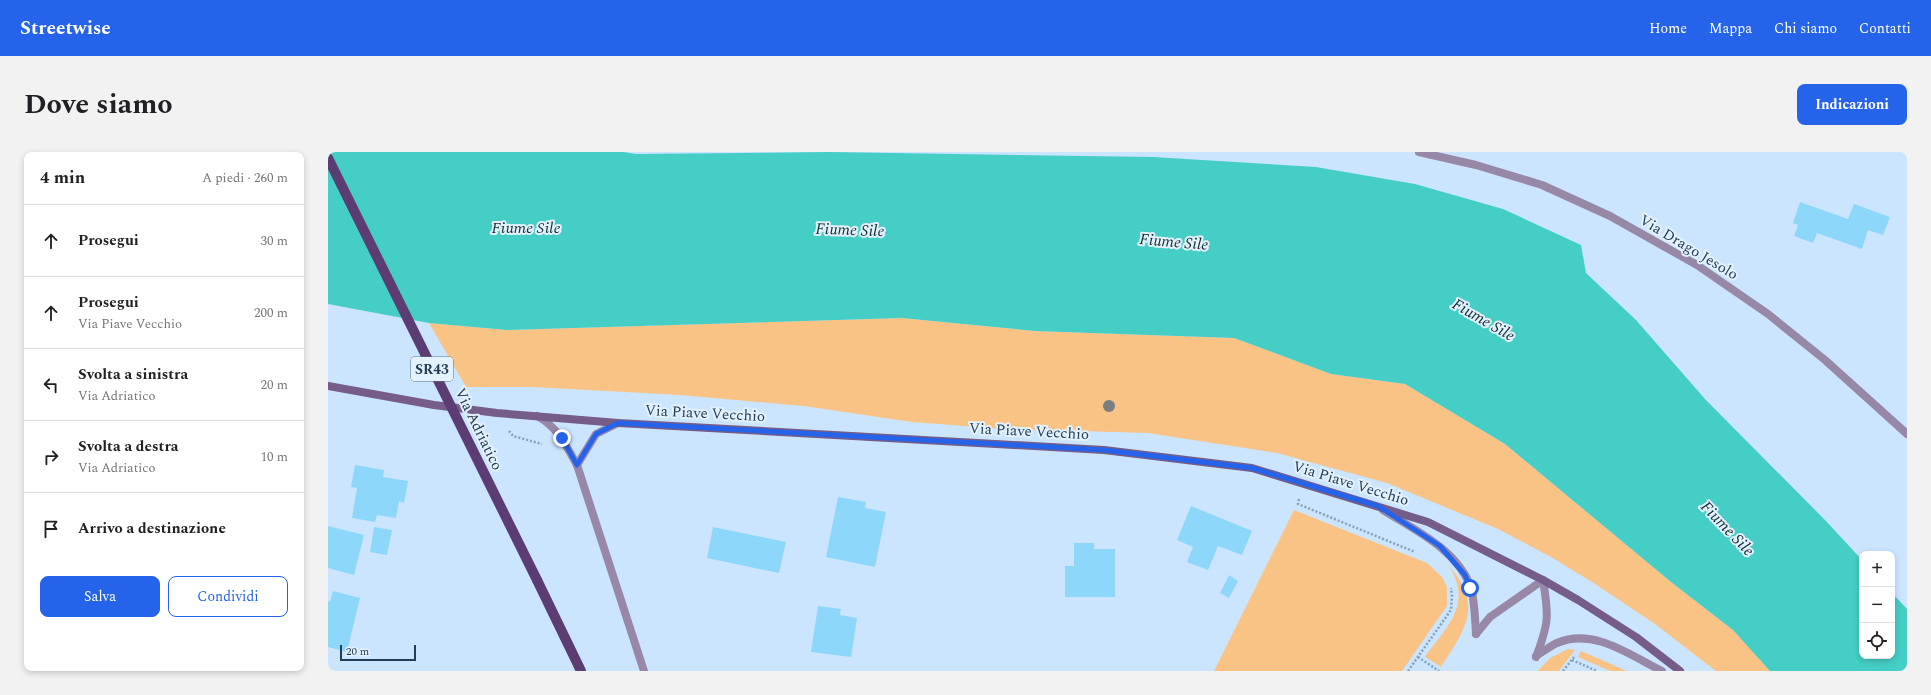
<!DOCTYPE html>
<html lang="it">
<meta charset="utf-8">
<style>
body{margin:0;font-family:Spectral,serif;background:#f2f2f2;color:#202124}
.controls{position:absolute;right:12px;bottom:12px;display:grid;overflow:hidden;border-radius:8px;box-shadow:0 2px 6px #0003}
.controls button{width:36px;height:36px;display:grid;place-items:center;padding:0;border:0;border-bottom:1px solid #e0e0e0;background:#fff;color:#202124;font:20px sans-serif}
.scale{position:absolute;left:12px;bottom:10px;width:76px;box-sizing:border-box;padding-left:4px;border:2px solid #233d56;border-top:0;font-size:11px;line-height:14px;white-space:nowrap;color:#233d56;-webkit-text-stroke:3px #e4f1fe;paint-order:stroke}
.stop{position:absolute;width:12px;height:12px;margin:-9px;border:3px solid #2563eb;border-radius:50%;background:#fff}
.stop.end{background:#2563eb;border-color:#fff;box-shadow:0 1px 4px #0008}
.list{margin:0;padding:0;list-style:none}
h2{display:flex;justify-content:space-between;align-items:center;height:52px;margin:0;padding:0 16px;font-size:17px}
h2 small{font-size:13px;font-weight:400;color:#757577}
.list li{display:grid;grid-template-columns:26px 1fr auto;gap:12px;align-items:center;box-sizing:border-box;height:72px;padding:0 16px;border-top:1px solid #e0e0e0}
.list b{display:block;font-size:15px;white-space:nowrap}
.list p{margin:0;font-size:13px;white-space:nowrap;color:#757577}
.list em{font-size:13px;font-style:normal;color:#757577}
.actions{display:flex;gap:8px;padding:12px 16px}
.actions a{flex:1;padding:9px 0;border:1px solid #2563eb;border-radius:8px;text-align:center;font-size:14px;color:#2563eb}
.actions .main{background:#2563eb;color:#fff}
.icon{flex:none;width:22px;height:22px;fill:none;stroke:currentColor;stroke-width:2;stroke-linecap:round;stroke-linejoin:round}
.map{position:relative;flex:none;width:1579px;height:519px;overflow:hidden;border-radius:8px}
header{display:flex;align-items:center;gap:24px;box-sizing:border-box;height:56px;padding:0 20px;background:#2563eb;color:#fff}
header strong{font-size:19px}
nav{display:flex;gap:22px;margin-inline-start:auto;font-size:14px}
.intro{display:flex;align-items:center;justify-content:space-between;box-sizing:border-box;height:96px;padding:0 24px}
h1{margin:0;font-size:28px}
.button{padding:10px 18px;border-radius:8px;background:#2563eb;color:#fff;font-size:14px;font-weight:700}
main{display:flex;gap:24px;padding:0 24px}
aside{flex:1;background:#fff;border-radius:8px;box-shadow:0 2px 6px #0003}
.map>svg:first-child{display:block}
.green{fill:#f9c386}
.water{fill:#44cec5}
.building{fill:#8dd7fa}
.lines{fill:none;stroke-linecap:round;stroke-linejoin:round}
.path{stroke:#87a0b9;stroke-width:2.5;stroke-dasharray:2 2;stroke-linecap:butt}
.lane{stroke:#9888a7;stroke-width:8}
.street{stroke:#9888a7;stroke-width:8}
.secondary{stroke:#755c89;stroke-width:8}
.primary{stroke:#5c3d73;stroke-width:10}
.primary-bridge{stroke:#5c3d73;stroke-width:10}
.tree{fill:#7c7f81}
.route{stroke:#2563eb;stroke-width:5}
.labels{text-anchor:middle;stroke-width:4;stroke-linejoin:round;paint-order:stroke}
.shield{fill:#e4f1fe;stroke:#5d7388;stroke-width:1}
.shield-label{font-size:14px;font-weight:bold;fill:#233d56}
.street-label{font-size:15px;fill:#233d56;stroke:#e4f1fe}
.water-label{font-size:16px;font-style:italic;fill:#122f2d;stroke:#e4f1fe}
</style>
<header>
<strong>Streetwise</strong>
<nav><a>Home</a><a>Mappa</a><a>Chi siamo</a><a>Contatti</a></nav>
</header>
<div class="intro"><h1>Dove siamo</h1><a class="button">Indicazioni</a></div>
<main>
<aside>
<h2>4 min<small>A piedi · 260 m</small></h2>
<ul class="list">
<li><svg class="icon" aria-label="ahead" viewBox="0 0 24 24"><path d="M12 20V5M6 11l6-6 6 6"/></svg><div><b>Prosegui</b></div><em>30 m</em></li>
<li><svg class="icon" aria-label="ahead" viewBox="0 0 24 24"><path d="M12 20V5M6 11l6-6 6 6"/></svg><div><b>Prosegui</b><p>Via Piave Vecchio</p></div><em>200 m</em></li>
<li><svg class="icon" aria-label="left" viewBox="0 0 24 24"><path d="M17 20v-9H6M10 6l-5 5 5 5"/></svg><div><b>Svolta a sinistra</b><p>Via Adriatico</p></div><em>20 m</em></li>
<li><svg class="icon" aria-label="right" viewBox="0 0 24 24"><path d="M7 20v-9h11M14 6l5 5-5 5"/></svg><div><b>Svolta a destra</b><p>Via Adriatico</p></div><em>10 m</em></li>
<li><svg class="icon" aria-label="arrive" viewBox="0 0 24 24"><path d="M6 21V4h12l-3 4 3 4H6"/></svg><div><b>Arrivo a destinazione</b></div></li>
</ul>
<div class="actions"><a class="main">Salva</a><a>Condividi</a></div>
</aside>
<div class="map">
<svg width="1579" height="519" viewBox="0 0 1579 519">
<rect width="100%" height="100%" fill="#cce5fe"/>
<g class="green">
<polygon points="574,166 707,179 906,186 1003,222 1077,232 1177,292 1343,430 1405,478 1442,519 1388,519 1327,472 1264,430 1223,405 1170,377 1059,331 949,301 820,281 677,277 584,270 476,254 352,243 205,235 138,235 101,171 179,178"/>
<polygon points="966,358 1099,411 1114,425 1119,435 1119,454 1074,519 886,519"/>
<path d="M 1121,414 C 1156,454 1137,478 1113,515 L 1097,505 C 1119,474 1145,453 1121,414 Z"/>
<polygon points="1240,497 1247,498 1231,519 1210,519 1222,506"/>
<polygon points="1253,499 1299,519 1282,519 1250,505"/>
</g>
<polygon class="water" points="0,0 295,0 308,2 501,0 825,5 988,15 1087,32 1175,57 1253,93 1258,121 1308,168 1377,247 1497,368 1534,408 1534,504 1564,504 1564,441 1579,457 1579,519 1442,519 1405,478 1343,430 1177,292 1077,232 1003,222 906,186 707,179 574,166 179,178 101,171 0,152"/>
<g class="building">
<polygon points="1472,50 1520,67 1526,52 1562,65 1555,83 1540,78 1534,97 1489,81 1485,91 1466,84 1470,73 1465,71"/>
<polygon points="27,313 56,318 55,325 80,329 76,351 71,349 68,366 49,363 47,370 24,366 29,336 23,335"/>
<polygon points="510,345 538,350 537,356 558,360 547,415 498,405"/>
<polygon points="863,354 924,379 914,403 890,394 880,418 859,410 865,395 849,388"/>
<polygon points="0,374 36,383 26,423 0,416"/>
<polygon points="46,375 64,378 59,403 42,400"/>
<polygon points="385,375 458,390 451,421 379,406"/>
<polygon points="746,391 766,391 766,397 787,397 787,445 737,445 737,414 746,414"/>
<polygon points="901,423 910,429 901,446 892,441"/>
<polygon points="5,439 32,446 19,500 0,495 0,449 2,450"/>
<polygon points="490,454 513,457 512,463 529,466 523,505 483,500"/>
</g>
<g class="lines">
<g class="path">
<polyline points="181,279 185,284 214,292"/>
<polyline points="971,347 970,352 1087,400"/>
<polyline points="1090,505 1111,519"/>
<polyline points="1244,508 1269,519"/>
<polyline points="1080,519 1123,458 1124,444 1123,436"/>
<polyline points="1235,519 1246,505"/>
</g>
<g class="lane">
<path d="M 1055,358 C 1087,378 1130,398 1143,436 C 1147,451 1147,467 1148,482"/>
<path d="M 1148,482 L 1162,465 L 1215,428 C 1221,464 1221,471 1208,505"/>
<path d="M 1208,504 C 1215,500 1222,494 1229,491 C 1266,475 1303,504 1334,519"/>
</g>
<g class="street">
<polyline points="1091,0 1148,13 1214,33 1282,64 1369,113 1440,162 1497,208 1579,282"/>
<path d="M 209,264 C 230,275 238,294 249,313 L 316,519"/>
<polyline points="249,313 268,282 290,271"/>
</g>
<polyline class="secondary" points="0,234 106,253 169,261 290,271 776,298 924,316 1100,370 1215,428 1250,448 1308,485 1352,519"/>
<polyline class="primary" points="209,428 253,519"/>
<polyline class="primary-bridge" points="0,6 209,428"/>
</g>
<circle class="tree" cx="781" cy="254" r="6"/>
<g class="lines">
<polyline class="route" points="234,286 249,313 268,282 290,271 776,298 924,316 1050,354 1112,394 1137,423 1142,436"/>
</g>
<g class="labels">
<rect class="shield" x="83" y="205" width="42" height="24" rx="3"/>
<g class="shield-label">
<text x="104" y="222">SR43</text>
</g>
<g class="street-label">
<text transform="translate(1361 95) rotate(31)" y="5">Via Drago Jesolo</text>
<text transform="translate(377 261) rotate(3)" y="5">Via Piave Vecchio</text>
<text transform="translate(151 277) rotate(64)" y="5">Via Adriatico</text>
<text transform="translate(701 279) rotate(3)" y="5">Via Piave Vecchio</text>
<text transform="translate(1023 331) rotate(17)" y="5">Via Piave Vecchio</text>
</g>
<g class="water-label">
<text x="198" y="81">Fiume Sile</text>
<text transform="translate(522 77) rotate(2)" y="6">Fiume Sile</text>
<text transform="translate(846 89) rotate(5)" y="6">Fiume Sile</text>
<text transform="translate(1156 167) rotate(30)" y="6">Fiume Sile</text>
<text transform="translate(1400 376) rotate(46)" y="6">Fiume Sile</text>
</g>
</g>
</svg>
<div class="controls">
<button>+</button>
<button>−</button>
<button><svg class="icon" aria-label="locate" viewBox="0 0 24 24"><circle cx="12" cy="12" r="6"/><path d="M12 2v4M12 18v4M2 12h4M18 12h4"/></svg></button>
</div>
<div class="scale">20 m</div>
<div class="stop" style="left:1142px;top:436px"></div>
<div class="stop end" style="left:234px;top:286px"></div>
</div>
</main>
